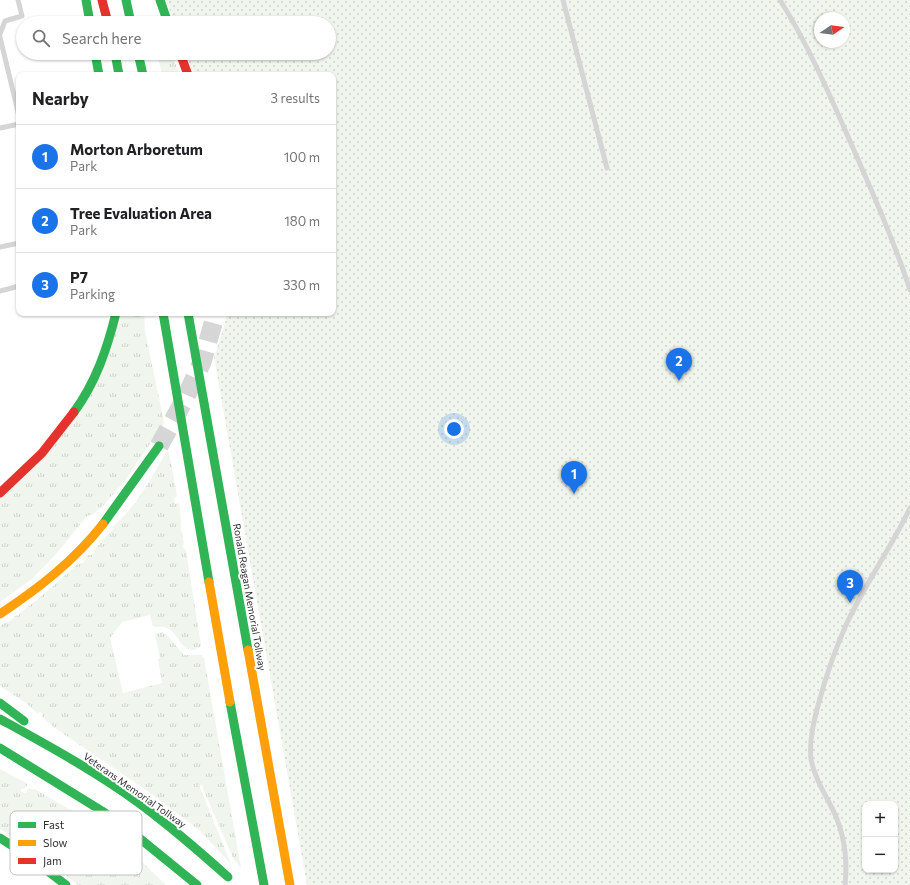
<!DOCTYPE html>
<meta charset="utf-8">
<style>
body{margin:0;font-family:Commissioner,sans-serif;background:#f2f2f2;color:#202124}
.controls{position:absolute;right:12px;bottom:12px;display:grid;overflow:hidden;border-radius:8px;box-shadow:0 1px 3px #0004}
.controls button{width:36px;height:36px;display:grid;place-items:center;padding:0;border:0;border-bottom:1px solid #e0e0e0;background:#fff;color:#202124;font:20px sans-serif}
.compass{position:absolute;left:814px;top:12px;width:36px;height:36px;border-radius:50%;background:#fff;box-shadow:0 1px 3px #0004;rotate:77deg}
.you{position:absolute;left:454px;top:429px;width:14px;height:14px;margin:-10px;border:3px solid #fff;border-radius:50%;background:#1a73e8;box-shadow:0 0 0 6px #1a73e833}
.badge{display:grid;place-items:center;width:26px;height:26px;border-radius:50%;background:#1a73e8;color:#fff;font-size:13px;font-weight:700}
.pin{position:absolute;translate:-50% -33px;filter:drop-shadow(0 1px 2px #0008)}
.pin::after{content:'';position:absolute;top:21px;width:14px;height:12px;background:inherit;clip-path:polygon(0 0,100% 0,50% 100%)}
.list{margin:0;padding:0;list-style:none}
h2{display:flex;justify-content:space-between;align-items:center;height:52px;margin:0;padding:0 16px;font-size:17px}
h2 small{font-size:13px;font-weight:400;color:#757577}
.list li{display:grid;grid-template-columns:26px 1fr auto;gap:12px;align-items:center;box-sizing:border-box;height:64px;padding:0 16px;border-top:1px solid #e0e0e0}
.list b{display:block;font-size:15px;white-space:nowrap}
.list p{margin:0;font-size:13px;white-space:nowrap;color:#757577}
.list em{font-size:13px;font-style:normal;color:#757577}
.icon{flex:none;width:22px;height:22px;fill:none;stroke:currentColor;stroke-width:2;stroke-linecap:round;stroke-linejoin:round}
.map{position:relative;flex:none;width:910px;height:885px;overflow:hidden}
.search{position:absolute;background:#fff;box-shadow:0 1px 3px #0004;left:16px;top:16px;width:320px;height:44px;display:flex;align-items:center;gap:10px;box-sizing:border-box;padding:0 14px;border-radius:22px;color:#757577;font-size:15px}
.panel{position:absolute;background:#fff;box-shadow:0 1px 3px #0004;left:16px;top:72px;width:320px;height:244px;border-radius:8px}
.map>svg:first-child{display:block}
.grass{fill:url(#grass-tufts)}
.park{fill:url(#park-dots);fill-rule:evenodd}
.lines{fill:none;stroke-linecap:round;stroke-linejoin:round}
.highway-tunnel{stroke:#d6d6d6;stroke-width:19;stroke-dasharray:19 10;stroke-linecap:butt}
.lane{stroke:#d5d5d5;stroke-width:5}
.fast{stroke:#30b455;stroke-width:9}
.slow{stroke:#ff9f0a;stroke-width:9}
.jam{stroke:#e5322d;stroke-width:9}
.labels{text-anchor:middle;stroke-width:4;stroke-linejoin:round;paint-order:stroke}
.street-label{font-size:10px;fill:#313131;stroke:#fff}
.key{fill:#fff;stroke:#c1c1c1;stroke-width:1}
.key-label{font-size:11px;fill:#313131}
</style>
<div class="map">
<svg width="910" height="885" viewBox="0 0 910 885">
<defs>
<pattern id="grass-tufts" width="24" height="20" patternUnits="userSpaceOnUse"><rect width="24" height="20" fill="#f0f5ed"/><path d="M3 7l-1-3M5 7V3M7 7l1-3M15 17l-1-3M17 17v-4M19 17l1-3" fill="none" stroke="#ced2cc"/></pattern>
<pattern id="park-dots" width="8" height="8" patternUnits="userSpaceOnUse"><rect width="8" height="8" fill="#f0f5ed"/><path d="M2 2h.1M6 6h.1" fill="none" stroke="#ced2cc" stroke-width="1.8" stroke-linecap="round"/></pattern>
</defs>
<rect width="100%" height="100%" fill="#fff"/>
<g class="grass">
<polygon points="157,53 171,53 180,75 162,75"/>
<polygon points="122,313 144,313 145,331 164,422 160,430 158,429 157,431 158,432 124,482 101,508 93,514 87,516 57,553 32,579 0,602 0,497 54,446"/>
<path d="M 168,450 L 171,462 L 177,496 L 174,498 L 175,504 L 179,503 C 180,512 181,519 181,527 C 181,534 185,541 183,547 L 186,550 L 201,646 C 184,659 180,636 169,629 C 164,626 158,627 153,627 L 150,615 L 122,622 L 110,638 L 123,693 L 162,683 L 158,659 L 160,658 L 155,634 L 162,632 L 167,635 L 184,655 L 201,655 L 204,658 L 241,868 L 233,858 L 201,784 L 199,785 L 231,864 L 200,831 L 186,820 L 153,795 L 55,728 L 42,717 L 43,714 L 40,712 L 37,713 L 26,703 L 0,686 L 0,626 L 7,622 L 9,622 L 15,616 L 19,615 L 20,613 L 38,599 L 78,564 L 83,563 L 88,555 L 92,555 L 95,552 L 94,550 L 113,529 L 112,527 C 137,507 151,477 168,450 Z"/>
<polygon points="0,769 28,784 25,788 21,789 21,792 26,793 29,788 33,790 35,789 91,822 91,825 102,833 105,832 125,845 166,885 78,885 42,856 0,829"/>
</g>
<path class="park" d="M 166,0 L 910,0 L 910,885 L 307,885 L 214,357 L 224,327 L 227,313 L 333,313 L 333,75 L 194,75 L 185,53 L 329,53 L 329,23 L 174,23 ZM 820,18 L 844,18 L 844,42 L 820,42 ZM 865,804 L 895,804 L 895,870 L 865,870 Z"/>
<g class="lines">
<polyline class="highway-tunnel" points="159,446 185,399 202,362 216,313"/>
<g class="lane">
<polyline points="563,0 607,168"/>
<path d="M 780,0 C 809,46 831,98 853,148 C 873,194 894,241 910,290"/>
<polyline points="0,34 5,21 22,16 18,0"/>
<polyline points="0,37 19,116"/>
<polyline points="0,128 19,124"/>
<polyline points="0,247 19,243"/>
<polyline points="0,291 19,286"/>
<path d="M 845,885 C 848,857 844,831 831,806 C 823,791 814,776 811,759 C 809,740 814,720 819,702 C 826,676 835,650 846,625 C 865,584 891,548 910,508"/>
</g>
<g class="fast">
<polyline points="86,0 90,23"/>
<polyline points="126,0 131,23"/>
<polyline points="160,0 168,23"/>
<polyline points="95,53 99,75"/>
<polyline points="115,53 119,75"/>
<polyline points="138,53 143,75"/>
<polyline points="163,313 209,582"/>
<polyline points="188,313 248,650"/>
<path d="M 74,412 C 96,382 107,349 116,313"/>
<polyline points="103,524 159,446"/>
<polyline points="230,702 264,885"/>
<polyline points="0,703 24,721"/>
<path d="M 0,719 C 47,745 95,771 139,803 C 170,826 199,851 228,877"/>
<polyline points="0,748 102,811 138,837 197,885"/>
<polyline points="0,838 28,856 66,885"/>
</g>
<g class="slow">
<polyline points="209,582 230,702"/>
<path d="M 0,614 C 39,588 74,561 103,524"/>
<polyline points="248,650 290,885"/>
</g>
<g class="jam">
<polyline points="102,0 108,23"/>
<polyline points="180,53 188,75"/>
<polyline points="0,493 42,453 74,412"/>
</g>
</g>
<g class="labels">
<g class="street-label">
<text transform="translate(250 597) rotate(80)" y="4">Ronald Reagan Memorial Tollway</text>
<text transform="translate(135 790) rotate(35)" y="4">Veterans Memorial Tollway</text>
</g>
</g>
<rect x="10" y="811" width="132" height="64" rx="6" class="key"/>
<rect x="18" y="822" width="18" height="6" fill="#30b455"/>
<rect x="18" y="840" width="18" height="6" fill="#ff9f0a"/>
<rect x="18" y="858" width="18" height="6" fill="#e5322d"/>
<g class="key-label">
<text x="43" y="829">Fast</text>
<text x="43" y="847">Slow</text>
<text x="43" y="865">Jam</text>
</g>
</svg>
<div class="controls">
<button>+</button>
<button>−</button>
</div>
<svg class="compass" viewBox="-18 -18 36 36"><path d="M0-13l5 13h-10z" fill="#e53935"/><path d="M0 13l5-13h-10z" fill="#757577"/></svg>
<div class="you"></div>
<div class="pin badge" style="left:574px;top:494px">1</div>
<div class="pin badge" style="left:679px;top:381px">2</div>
<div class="pin badge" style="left:850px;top:603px">3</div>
<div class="search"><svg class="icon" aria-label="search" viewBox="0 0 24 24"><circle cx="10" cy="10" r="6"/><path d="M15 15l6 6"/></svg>Search here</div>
<section class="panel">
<h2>Nearby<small>3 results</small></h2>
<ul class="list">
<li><span class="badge">1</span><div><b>Morton Arboretum</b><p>Park</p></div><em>100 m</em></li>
<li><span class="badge">2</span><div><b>Tree Evaluation Area</b><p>Park</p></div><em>180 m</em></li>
<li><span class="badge">3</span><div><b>P7</b><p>Parking</p></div><em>330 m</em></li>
</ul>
</section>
</div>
